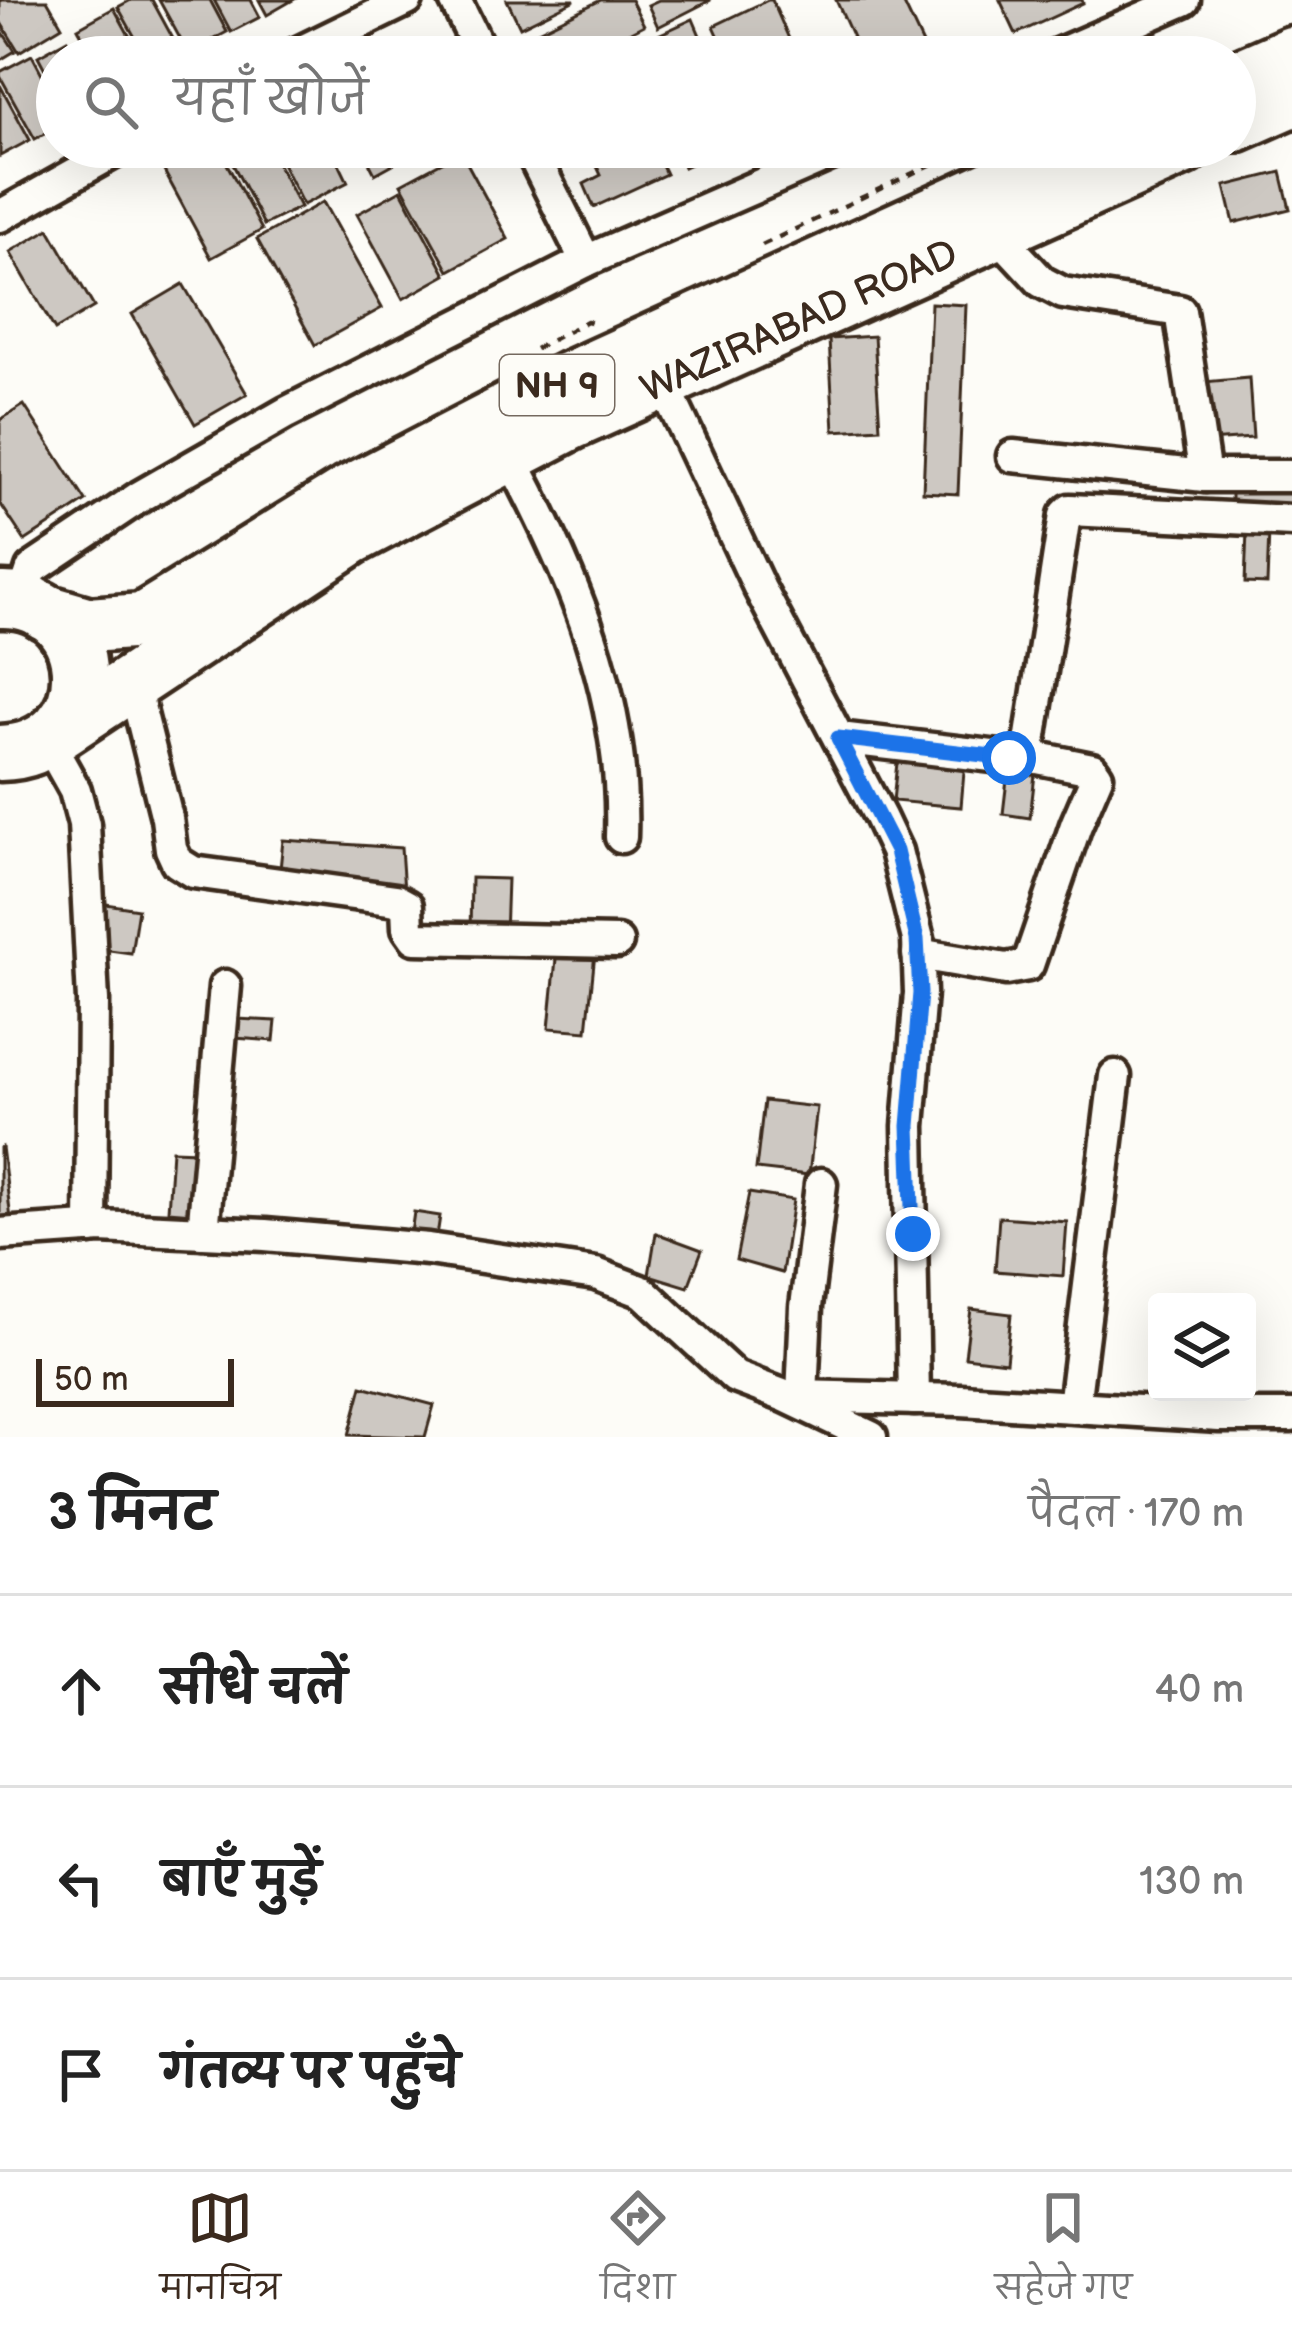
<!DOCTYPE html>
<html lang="hi">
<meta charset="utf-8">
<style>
body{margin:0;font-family:"Balsamiq Sans","Playpen Sans Deva",sans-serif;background:#f6f6f6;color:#222}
.controls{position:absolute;right:36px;bottom:36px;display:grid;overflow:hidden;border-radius:12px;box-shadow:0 12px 48px #0002}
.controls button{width:108px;height:108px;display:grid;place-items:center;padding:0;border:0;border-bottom:3px solid #e0e0e0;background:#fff;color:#222;font:60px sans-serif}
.scale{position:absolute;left:36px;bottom:30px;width:198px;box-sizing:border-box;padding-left:12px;border:6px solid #3b2a1e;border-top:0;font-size:33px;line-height:42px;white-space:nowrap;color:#3b2a1e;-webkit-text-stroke:9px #fdfcf7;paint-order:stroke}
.stop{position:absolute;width:36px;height:36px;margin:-27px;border:9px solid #1a73e8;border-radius:50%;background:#fff}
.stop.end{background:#1a73e8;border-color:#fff;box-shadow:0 3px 12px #0008}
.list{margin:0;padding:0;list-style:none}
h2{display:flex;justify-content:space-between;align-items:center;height:156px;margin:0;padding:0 48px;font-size:51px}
h2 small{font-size:39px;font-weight:400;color:#767676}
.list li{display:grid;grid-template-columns:78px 1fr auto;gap:36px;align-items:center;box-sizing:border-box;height:192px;padding:0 48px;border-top:3px solid #e0e0e0}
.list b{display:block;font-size:45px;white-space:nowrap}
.list em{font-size:39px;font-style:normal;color:#767676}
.icon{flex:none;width:66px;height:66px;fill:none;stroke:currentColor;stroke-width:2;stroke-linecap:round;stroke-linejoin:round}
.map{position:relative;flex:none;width:1292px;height:1437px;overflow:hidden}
.search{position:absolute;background:#fff;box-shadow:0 12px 48px #0002;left:36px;right:36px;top:36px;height:132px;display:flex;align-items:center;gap:30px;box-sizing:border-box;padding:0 42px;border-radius:66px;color:#767676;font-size:45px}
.sheet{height:732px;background:#fff}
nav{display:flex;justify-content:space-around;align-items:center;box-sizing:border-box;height:168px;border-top:3px solid #e0e0e0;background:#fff;font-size:33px;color:#767676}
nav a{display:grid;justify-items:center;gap:6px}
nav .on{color:#3b2a1e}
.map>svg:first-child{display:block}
.building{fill:#cdc8c2;stroke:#3b2a1e;stroke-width:3}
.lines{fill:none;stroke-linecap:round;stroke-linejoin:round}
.street-casing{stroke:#3b2a1e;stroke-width:39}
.highway-casing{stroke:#3b2a1e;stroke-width:63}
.path{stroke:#3b2a1e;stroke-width:4.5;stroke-dasharray:9 9;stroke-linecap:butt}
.street{stroke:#fdfcf7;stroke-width:30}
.highway{stroke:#fdfcf7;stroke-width:54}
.route{stroke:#1a73e8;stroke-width:15}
.labels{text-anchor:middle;stroke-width:9;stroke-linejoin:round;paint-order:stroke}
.shield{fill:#fdfcf7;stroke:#75695f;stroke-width:3}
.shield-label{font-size:36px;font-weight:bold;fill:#3b2a1e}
.street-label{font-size:39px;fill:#3b2a1e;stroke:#fdfcf7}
</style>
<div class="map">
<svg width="1292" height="1437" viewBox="0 0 1292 1437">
<rect width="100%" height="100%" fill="#fdfcf7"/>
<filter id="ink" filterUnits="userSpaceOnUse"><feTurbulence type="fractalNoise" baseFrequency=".00833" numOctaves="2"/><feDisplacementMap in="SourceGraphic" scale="24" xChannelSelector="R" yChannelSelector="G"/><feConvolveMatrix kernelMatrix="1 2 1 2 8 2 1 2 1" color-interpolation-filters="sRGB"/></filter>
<g filter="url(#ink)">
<g class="building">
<polygon points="0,0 47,0 62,26 19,52 0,21"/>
<polygon points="131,0 152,0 183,57 146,57 118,7"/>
<polygon points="159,0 210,0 227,32 188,53"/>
<polygon points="214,0 251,0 260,17 231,32"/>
<polygon points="259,0 293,0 267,15"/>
<polygon points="507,0 575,0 520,27"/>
<polygon points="601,0 631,0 644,25 582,57 542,57 532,34"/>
<polygon points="659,0 711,0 658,27 648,5"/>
<polygon points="768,0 772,0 797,57 728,57 714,26"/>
<polygon points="836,0 902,0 929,57 862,57"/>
<polygon points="1000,0 1082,0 1083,3 1016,34"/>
<polygon points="114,8 141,57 94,57 78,28"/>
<polygon points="693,19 709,57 632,57 628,49"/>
<polygon points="0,28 15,51 0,60"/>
<polygon points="350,30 364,57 314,57"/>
<polygon points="67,40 76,57 57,57 57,92 38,56"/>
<polygon points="32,55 57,102 57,127 35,139 0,76 0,72"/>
<polygon points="0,85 30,140 0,156"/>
<polygon points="203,147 218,147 262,230 211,258 163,169"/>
<polygon points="224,147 269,147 300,207 264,225"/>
<polygon points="274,147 331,147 348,182 303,205"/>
<polygon points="361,147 412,147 415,152 375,174"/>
<polygon points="588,147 653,147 666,174 594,207 584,184 601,175"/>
<polygon points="675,147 728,147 684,167"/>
<polygon points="461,152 508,239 449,271 401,184"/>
<polygon points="1281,172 1290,209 1234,223 1225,186"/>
<polygon points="401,190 446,275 403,299 357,214"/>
<polygon points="323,202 382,308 315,345 257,239"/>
<polygon points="49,229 94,307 55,330 10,252"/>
<polygon points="183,284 247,394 195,424 132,314"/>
<polygon points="931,303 966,305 958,494 923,492"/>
<polygon points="874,336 880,428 834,431 829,339"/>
<polygon points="1249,378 1253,438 1207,441 1203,382"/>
<polygon points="24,405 86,501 25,541 0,503 0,420"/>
<polygon points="1231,481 1292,481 1292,513 1231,514"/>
<polygon points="1247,530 1269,530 1267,584 1245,583"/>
<polygon points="898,753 965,760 961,807 893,801"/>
<polygon points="1008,771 1035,774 1030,818 1003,814"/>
<polygon points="283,840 401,848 404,891 279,879"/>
<polygon points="471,878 507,879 505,936 470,935"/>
<polygon points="100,903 138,909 131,953 95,948"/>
<polygon points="557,949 595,953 587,1031 549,1028"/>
<polygon points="237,1019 276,1021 274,1041 235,1038"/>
<polygon points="764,1101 817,1107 809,1175 756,1169"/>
<polygon points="2,1147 12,1227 0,1229 0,1148"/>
<polygon points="172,1150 197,1151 193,1213 168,1211"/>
<polygon points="749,1193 793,1200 782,1273 736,1260"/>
<polygon points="414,1212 440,1216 436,1243 410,1240"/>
<polygon points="999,1217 1067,1222 1063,1276 995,1271"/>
<polygon points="656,1233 702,1250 688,1287 649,1275"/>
<polygon points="971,1309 1011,1314 1006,1362 965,1357"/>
<polygon points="362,1386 434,1405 425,1437 349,1435"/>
</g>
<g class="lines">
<defs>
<g id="street">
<polyline points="455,0 483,57"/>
<polyline points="290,57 407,0"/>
<polyline points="1053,57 1184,0"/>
<polyline points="529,147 586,261"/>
<polyline points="0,216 123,147"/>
<polyline points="987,223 1042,282 1063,293 1180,311 1205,476 1013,456"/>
<polyline points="662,381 760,589 880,817 896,851 918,939 920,993 909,1126 914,1399"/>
<path d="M 509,455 C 573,574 626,699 621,837"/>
<polyline points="1205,476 1292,476"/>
<polyline points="21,602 32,569 141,496 286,413 586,261 847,147"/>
<polyline points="133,682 167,818 171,849 177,862 193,872 396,900 407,906 408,928 415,938 617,942"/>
<polyline points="839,738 1009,758 1023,755 1029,749 1065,515 1070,510 1292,521"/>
<polyline points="47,740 75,790 84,824 93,1001 91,1228"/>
<polyline points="918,954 1006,969 1028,965 1076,825 1097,776 1092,769 1023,755"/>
<polyline points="203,1232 225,986"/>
<polyline points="0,1234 101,1227 265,1235 428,1249 596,1274 643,1292 735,1377 785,1396 871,1437"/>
<polyline points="795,1396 961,1400 1219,1416 1292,1416"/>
<polyline points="802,1396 806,1307 821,1184"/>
<polyline points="1074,1406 1115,1076"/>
</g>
<g id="highway">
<polyline points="1235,79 1292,54"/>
<polyline points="1235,124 1292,99"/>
<path d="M 0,600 C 104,597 107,751 0,753"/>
<polyline points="45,612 89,625 143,621 348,494 570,379 1081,147"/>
<path id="s1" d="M 56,733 L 351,537 L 571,422 L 1184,147"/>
</g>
</defs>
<use href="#street" class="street-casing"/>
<use href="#highway" class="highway-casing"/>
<g class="path">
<polyline points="1180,57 1215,42"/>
<polyline points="762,245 968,147"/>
<polyline points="535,349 587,321 595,323"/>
</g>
<use href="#street" class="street"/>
<use href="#highway" class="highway"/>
</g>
</g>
<g class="lines" filter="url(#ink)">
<polyline class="route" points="913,1234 909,1126 920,993 917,939 896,851 838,738 1009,758"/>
</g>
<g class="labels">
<rect class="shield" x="500" y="355" width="114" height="60" rx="9"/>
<g class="shield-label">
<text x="557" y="398">NH 9</text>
</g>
<g class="street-label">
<text dy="14" stroke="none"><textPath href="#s1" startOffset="852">WAZIRABAD ROAD</textPath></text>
</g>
</g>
</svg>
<div class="controls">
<button><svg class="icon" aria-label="layers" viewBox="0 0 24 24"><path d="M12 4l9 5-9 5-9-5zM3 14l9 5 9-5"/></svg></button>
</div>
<div class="scale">50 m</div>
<div class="stop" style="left:1009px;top:758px"></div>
<div class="stop end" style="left:913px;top:1234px"></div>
<div class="search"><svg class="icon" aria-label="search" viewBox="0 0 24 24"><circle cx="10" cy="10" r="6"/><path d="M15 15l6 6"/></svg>यहाँ खोजें</div>
</div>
<section class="sheet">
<h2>3 मिनट<small>पैदल · 170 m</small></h2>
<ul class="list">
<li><svg class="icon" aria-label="ahead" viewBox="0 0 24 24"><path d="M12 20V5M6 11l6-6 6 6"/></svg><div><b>सीधे चलें</b></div><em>40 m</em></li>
<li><svg class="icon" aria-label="left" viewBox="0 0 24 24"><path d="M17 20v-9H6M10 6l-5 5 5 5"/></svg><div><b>बाएँ मुड़ें</b></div><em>130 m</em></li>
<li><svg class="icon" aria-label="arrive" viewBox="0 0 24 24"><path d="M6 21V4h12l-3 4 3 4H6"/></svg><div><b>गंतव्य पर पहुँचे</b></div></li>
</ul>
</section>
<nav>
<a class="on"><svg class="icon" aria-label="map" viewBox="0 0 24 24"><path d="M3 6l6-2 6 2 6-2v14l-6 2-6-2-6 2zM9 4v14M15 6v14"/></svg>मानचित्र</a>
<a><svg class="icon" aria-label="directions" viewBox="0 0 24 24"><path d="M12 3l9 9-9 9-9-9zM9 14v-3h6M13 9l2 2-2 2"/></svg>दिशा</a>
<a><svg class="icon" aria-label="saved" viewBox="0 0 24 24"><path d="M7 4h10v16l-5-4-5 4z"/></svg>सहेजे गए</a>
</nav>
